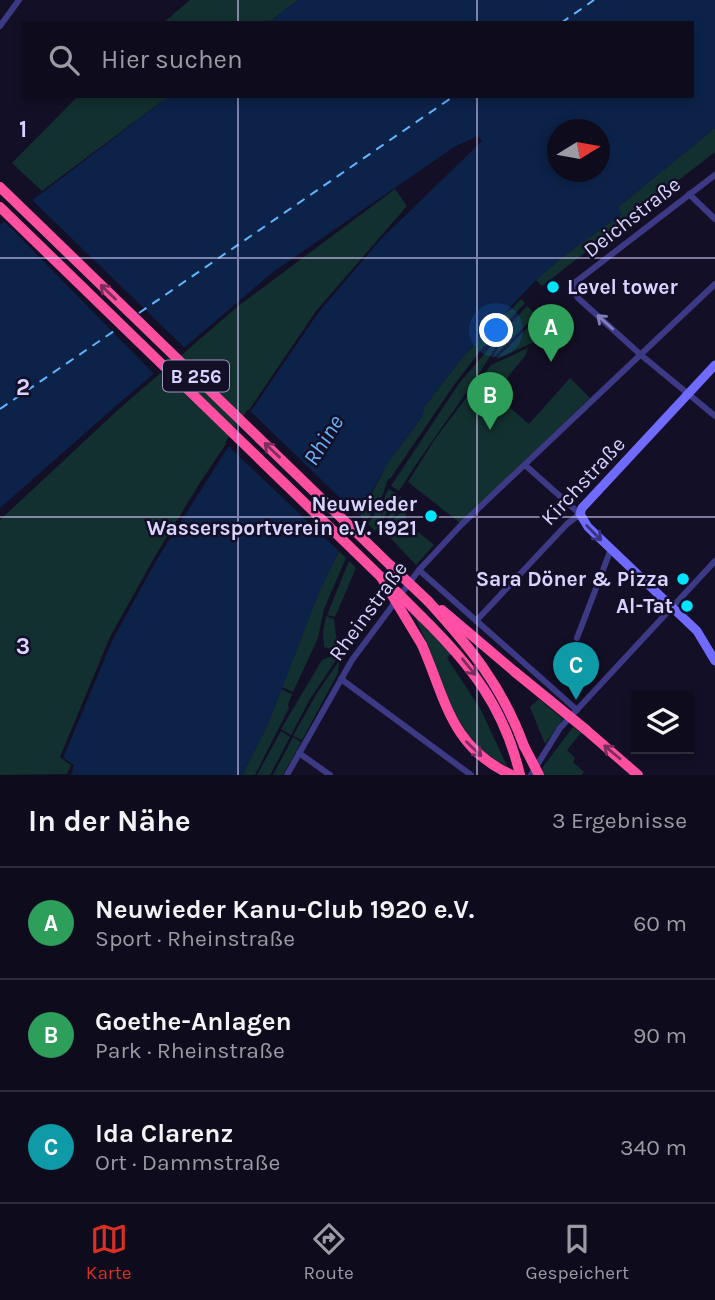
<!DOCTYPE html>
<html lang="de">
<meta charset="utf-8">
<style>
body{margin:0;font-family:Karla,sans-serif;background:#171425;color:#f1f3f6}
.controls{position:absolute;right:21px;bottom:21px;display:grid;overflow:hidden;border-radius:0px;box-shadow:0 4px 10px #0003}
.controls button{width:63px;height:63px;display:grid;place-items:center;padding:0;border:0;border-bottom:2px solid #2e2b3b;background:#0e0b1c;color:#f1f3f6;font:35px sans-serif}
.compass{position:absolute;left:547px;top:119px;width:63px;height:63px;border-radius:50%;background:#0e0b1c;box-shadow:0 4px 10px #0003;rotate:79deg}
.you{position:absolute;left:497px;top:331px;width:24px;height:24px;margin:-18px;border:5px solid #fff;border-radius:50%;background:#1a73e8;box-shadow:0 0 0 10px #1a73e833}
.badge{display:grid;place-items:center;width:46px;height:46px;border-radius:50%;background:#d93025;color:#fff;font-size:23px;font-weight:700}
.pin{position:absolute;translate:-50% -58px;filter:drop-shadow(0 2px 4px #0008)}
.pin::after{content:'';position:absolute;top:37px;width:24px;height:21px;background:inherit;clip-path:polygon(0 0,100% 0,50% 100%)}
.list{margin:0;padding:0;list-style:none}
h2{display:flex;justify-content:space-between;align-items:center;height:91px;margin:0;padding:0 28px;font-size:30px}
h2 small{font-size:23px;font-weight:400;color:#9b9ba3}
.list li{display:grid;grid-template-columns:46px 1fr auto;gap:21px;align-items:center;box-sizing:border-box;height:112px;padding:0 28px;border-top:2px solid #2e2b3b}
.list b{display:block;font-size:26px;white-space:nowrap}
.list p{margin:0;font-size:23px;white-space:nowrap;color:#9b9ba3}
.list em{font-size:23px;font-style:normal;color:#9b9ba3}
.icon{flex:none;width:38px;height:38px;fill:none;stroke:currentColor;stroke-width:2;stroke-linecap:round;stroke-linejoin:round}
.map{position:relative;flex:none;width:715px;height:775px;overflow:hidden}
.search{position:absolute;background:#0e0b1c;box-shadow:0 4px 10px #0003;left:21px;right:21px;top:21px;height:77px;display:flex;align-items:center;gap:18px;box-sizing:border-box;padding:0 24px;border-radius:0px;color:#9b9ba3;font-size:26px}
.sheet{height:427px;background:#0e0b1c}
nav{display:flex;justify-content:space-around;align-items:center;box-sizing:border-box;height:98px;border-top:2px solid #2e2b3b;background:#0e0b1c;font-size:19px;color:#9b9ba3}
nav a{display:grid;justify-items:center;gap:4px}
nav .on{color:#d93025}
.map>svg:first-child{display:block}
.green{fill:#12302f}
.water{fill:#0c2248;fill-rule:evenodd}
.pier{fill:#130f26}
.lines{fill:none;stroke-linecap:round;stroke-linejoin:round}
.ferry{stroke:#62b6ff;stroke-width:2;stroke-dasharray:9 7;stroke-linecap:butt}
.street{stroke:#3d3a85;stroke-width:6}
.secondary{stroke:#6f6bff;stroke-width:9}
.highway{stroke:#ff4fa3;stroke-width:10}
.highway-bridge{stroke:#ff4fa3;stroke-width:10}
.oneway{stroke:#7d2c5e}
.oneway2{stroke:#837fbc}
.oneway3{stroke:#38347d}
.grid{fill:none;stroke:#d9d4ff;stroke-width:2;stroke-opacity:0.55}
.poi-dot{fill:#00e5ff;stroke:#130f26;stroke-width:2.5}
.labels{text-anchor:middle;stroke-width:5;stroke-linejoin:round;paint-order:stroke}
.shield{fill:#130f26;stroke:#9e99be;stroke-width:2}
.shield-label{font-size:19px;font-weight:bold;fill:#d9d4ff}
.street-label{font-size:21px;fill:#d9d4ff;stroke:#130f26}
.poi-label{font-size:21px;font-weight:bold;fill:#d9d4ff;stroke:#130f26;text-anchor:end}
.water-label{font-size:23px;font-style:italic;fill:#62b6ff;stroke:#130f26}
.grid-label{font-size:23px;text-anchor:middle;font-weight:bold;fill:#d9d4ff;stroke:#130f26;stroke-width:5;stroke-linejoin:round;paint-order:stroke}
</style>
<div class="map">
<svg width="715" height="775" viewBox="0 0 715 775">
<rect width="100%" height="100%" fill="#130f26"/>
<g class="green">
<polygon points="190,0 298,0 268,23 163,23"/>
<polygon points="78,96 169,96 42,191 12,163"/>
<polygon points="715,128 715,152 542,286 536,280 561,258 621,214 618,207"/>
<polygon points="395,189 407,206 316,311 201,481 154,558 110,637 60,757 71,765 67,774 0,775 0,520 120,408 237,307"/>
<polygon points="521,299 525,303 481,350 454,385 390,479 388,479 383,494 366,522 360,516 387,464 422,417 424,407 461,359 503,314 511,310"/>
<polygon points="527,306 536,315 492,359 511,324"/>
<polygon points="538,317 549,329 534,342 495,360"/>
<path d="M 506,329 C 475,386 433,436 399,491 L 391,486 L 460,382 Z"/>
<polygon points="528,348 525,356 494,394 529,424 570,378 590,398 460,523 408,482 435,439 491,365"/>
<polygon points="389,489 397,494 381,523 385,496"/>
<polygon points="400,496 408,501 407,505 385,523"/>
<polygon points="384,499 380,524 375,531 368,524"/>
<path d="M 407,507 C 405,521 403,526 414,536 L 418,532 L 434,545 L 416,565 L 382,529 Z"/>
<polygon points="339,551 346,558 324,609 318,638 293,692 282,687 319,592"/>
<polygon points="349,561 356,568 335,617 327,615"/>
<polygon points="326,616 334,619 338,651 324,647 323,632"/>
<path d="M 414,616 L 451,654 L 447,658 L 481,710 L 507,766 C 448,739 442,667 414,616 Z"/>
<polygon points="332,656 335,656 336,660 310,699 291,735 281,729 322,660"/>
<polygon points="339,661 338,673 302,740 293,736 317,693"/>
<polygon points="281,689 292,694 288,705 289,708 255,775 242,775 269,722"/>
<polygon points="539,699 563,719 545,744 530,707"/>
<polygon points="573,727 581,733 567,750 575,758 573,762 584,772 582,775 544,775 542,768"/>
<polygon points="281,731 290,737 270,775 257,775"/>
<polygon points="293,737 301,742 283,775 273,775"/>
</g>
<path class="water" d="M 298,0 L 715,0 L 715,128 L 618,207 L 622,214 L 561,258 L 536,280 L 461,359 L 424,407 L 422,417 L 387,464 L 339,551 L 319,592 L 269,722 L 242,775 L 71,775 L 74,765 L 63,758 L 113,639 L 156,561 L 251,411 L 318,313 L 381,239 L 482,141 L 478,136 L 454,147 L 273,272 L 117,405 L 0,508 L 0,225 L 169,96 L 692,96 L 692,23 L 268,23 ZM 558,130 L 600,130 L 600,172 L 558,172 Z"/>
<g class="pier">
<polygon points="29,197 187,350 156,376 2,219"/>
<polygon points="248,409 362,519 342,554 225,443"/>
</g>
<g class="lines">
<g class="ferry">
<polyline points="561,23 594,0"/>
<polyline points="139,313 454,96"/>
<polyline points="0,409 117,329"/>
</g>
<g class="street">
<polyline points="0,26 19,0"/>
<polyline points="715,175 573,284 572,288 578,298 641,355 715,416"/>
<polyline points="689,194 715,219"/>
<polyline points="419,570 577,710"/>
<polyline points="476,621 567,524 580,514 525,465"/>
<polyline points="577,638 611,549"/>
<polyline points="341,679 471,775"/>
<polyline points="299,753 330,775"/>
<polyline points="287,775 352,660 419,570 462,524 715,284"/>
<polyline points="531,775 560,728 715,561"/>
</g>
<polyline class="secondary" points="715,365 582,508 580,514 588,527 697,631 715,661"/>
<g class="highway">
<polyline points="0,187 391,566"/>
<polyline points="0,207 381,577"/>
<path d="M 428,601 C 471,648 502,686 524,746"/>
<polyline points="442,610 515,672"/>
<path d="M 422,617 C 471,665 504,707 520,775"/>
<path d="M 422,645 C 446,700 451,748 512,775"/>
<polyline points="585,729 638,775"/>
</g>
<g class="highway-bridge">
<polyline points="391,566 428,601"/>
<polyline points="381,577 422,645"/>
<polyline points="396,591 422,617"/>
<polyline points="515,672 585,729"/>
<polyline points="524,746 539,775"/>
</g>
</g>
<defs><path id="oneway-shaft" d="M-6 0H5M1.5-3L5.5 0L1.5 3" fill="none" stroke-width="1.6" stroke-linecap="round" stroke-linejoin="round" transform="scale(1.75)"/></defs>
<g class="oneway">
<use href="#oneway-shaft" transform="translate(108 292) rotate(-136)"/>
<use href="#oneway-shaft" transform="translate(272 450) rotate(-136)"/>
<use href="#oneway-shaft" transform="translate(469 667) rotate(51)"/>
<use href="#oneway-shaft" transform="translate(474 749) rotate(44)"/>
<use href="#oneway-shaft" transform="translate(612 752) rotate(-140)"/>
</g>
<use class="oneway2" href="#oneway-shaft" transform="translate(605 322) rotate(-138)"/>
<use class="oneway3" href="#oneway-shaft" transform="translate(594 533) rotate(45)"/>
<path class="grid" d="M 238,0 L 238,23M 477,0 L 477,23M 238,96 L 238,775M 477,96 L 477,775M 0,258 L 715,258M 0,517 L 715,517"/>
<g class="poi-dot">
<circle cx="553" cy="287" r="7"/>
<circle cx="431" cy="516" r="7"/>
<circle cx="683" cy="579" r="7"/>
<circle cx="687" cy="606" r="7"/>
</g>
<g class="labels">
<rect class="shield" x="163" y="360.5" width="66" height="31" rx="5"/>
<g class="shield-label">
<text x="196" y="383">B 256</text>
</g>
<g class="street-label">
<text transform="translate(632 217) rotate(-38)" y="7">Deichstraße</text>
<text transform="translate(583 481) rotate(-47)" y="7">Kirchstraße</text>
<text transform="translate(368 611) rotate(-54)" y="7">Rheinstraße</text>
</g>
<g class="poi-label">
<text x="567" y="294" text-anchor="start">Level tower</text>
<text x="417" y="511">Neuwieder<tspan x="417" dy="24">Wassersportverein e.V. 1921</tspan></text>
<text x="669" y="586">Sara Döner &amp; Pizza</text>
<text x="673" y="613">Al-Tat</text>
</g>
<g class="water-label">
<text transform="translate(323 440) rotate(-58)" y="8">Rhine</text>
</g>
</g>
<g class="grid-label">
<text x="23" y="137">1</text>
<text x="23" y="395">2</text>
<text x="23" y="654">3</text>
</g>
</svg>
<div class="controls">
<button><svg class="icon" aria-label="layers" viewBox="0 0 24 24"><path d="M12 4l9 5-9 5-9-5zM3 14l9 5 9-5"/></svg></button>
</div>
<svg class="compass" viewBox="-18 -18 36 36"><path d="M0-13l5 13h-10z" fill="#e53935"/><path d="M0 13l5-13h-10z" fill="#9b9ba3"/></svg>
<div class="you"></div>
<div class="pin badge" style="left:551px;top:362px;background:#2e9e5b">A</div>
<div class="pin badge" style="left:490px;top:430px;background:#2e9e5b">B</div>
<div class="pin badge" style="left:576px;top:700px;background:#0f9aa8">C</div>
<div class="search"><svg class="icon" aria-label="search" viewBox="0 0 24 24"><circle cx="10" cy="10" r="6"/><path d="M15 15l6 6"/></svg>Hier suchen</div>
</div>
<section class="sheet">
<h2>In der Nähe<small>3 Ergebnisse</small></h2>
<ul class="list">
<li><span class="badge" style="background:#2e9e5b">A</span><div><b>Neuwieder Kanu-Club 1920 e.V.</b><p>Sport · Rheinstraße</p></div><em>60 m</em></li>
<li><span class="badge" style="background:#2e9e5b">B</span><div><b>Goethe-Anlagen</b><p>Park · Rheinstraße</p></div><em>90 m</em></li>
<li><span class="badge" style="background:#0f9aa8">C</span><div><b>Ida Clarenz</b><p>Ort · Dammstraße</p></div><em>340 m</em></li>
</ul>
</section>
<nav>
<a class="on"><svg class="icon" aria-label="map" viewBox="0 0 24 24"><path d="M3 6l6-2 6 2 6-2v14l-6 2-6-2-6 2zM9 4v14M15 6v14"/></svg>Karte</a>
<a><svg class="icon" aria-label="directions" viewBox="0 0 24 24"><path d="M12 3l9 9-9 9-9-9zM9 14v-3h6M13 9l2 2-2 2"/></svg>Route</a>
<a><svg class="icon" aria-label="saved" viewBox="0 0 24 24"><path d="M7 4h10v16l-5-4-5 4z"/></svg>Gespeichert</a>
</nav>
